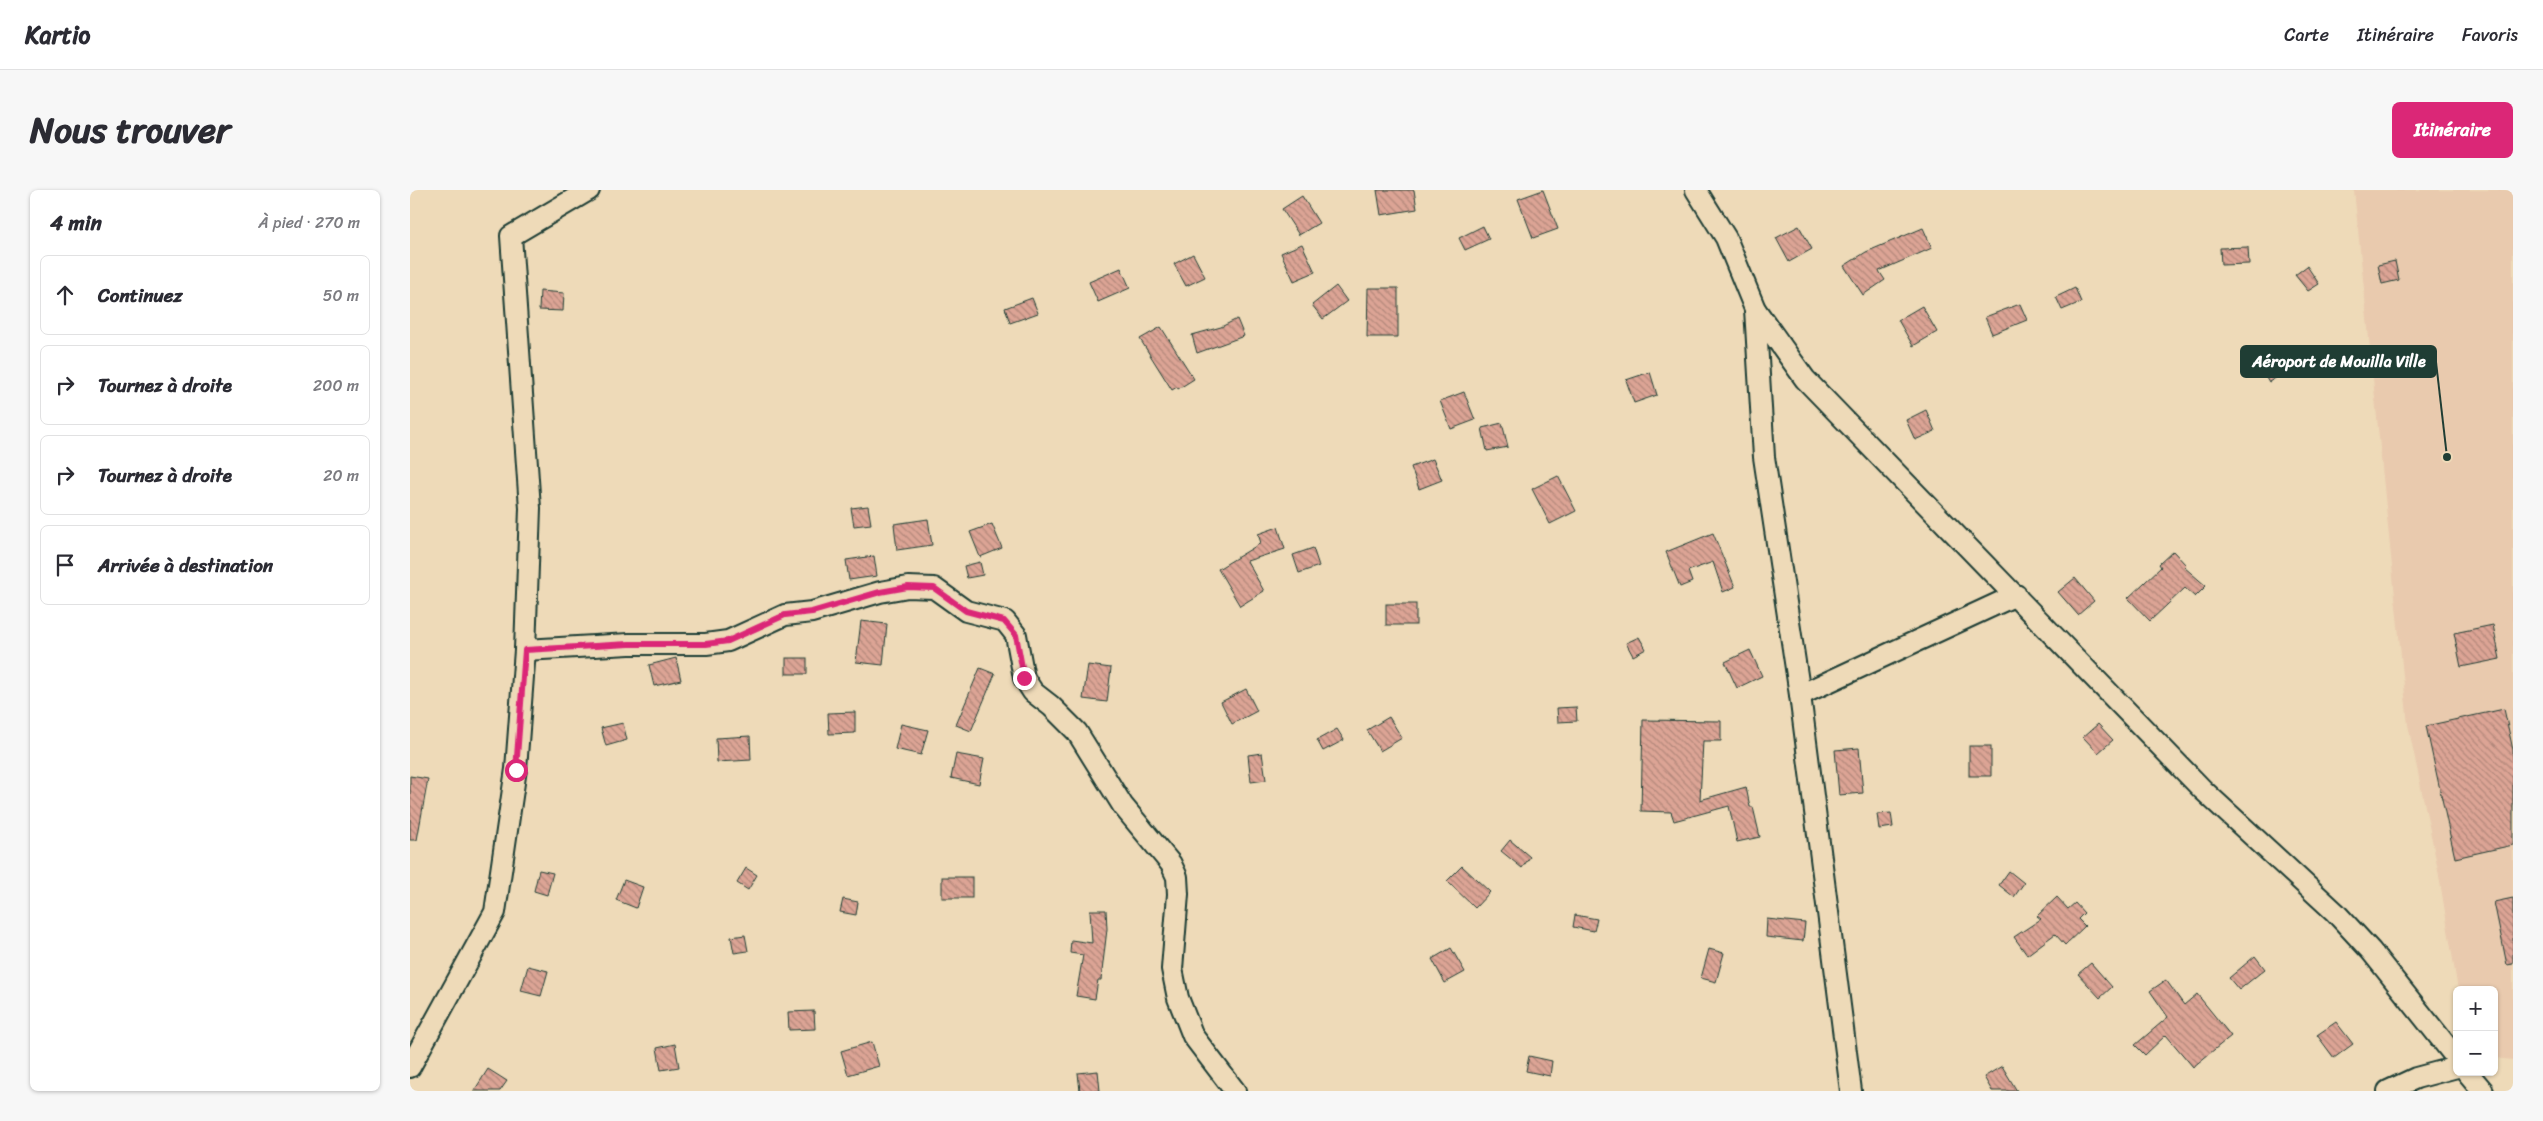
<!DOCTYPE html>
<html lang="fr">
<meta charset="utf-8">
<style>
body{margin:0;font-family:Sriracha,sans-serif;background:#f7f7f7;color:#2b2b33}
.controls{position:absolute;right:15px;bottom:15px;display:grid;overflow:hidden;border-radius:8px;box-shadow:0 1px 4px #0004}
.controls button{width:45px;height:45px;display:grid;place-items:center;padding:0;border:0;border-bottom:1px solid #e1e1e2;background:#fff;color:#2b2b33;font:25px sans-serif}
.stop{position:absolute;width:15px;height:15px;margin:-11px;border:4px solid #db2777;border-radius:50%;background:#fff}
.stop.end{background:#db2777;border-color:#fff;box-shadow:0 1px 5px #0008}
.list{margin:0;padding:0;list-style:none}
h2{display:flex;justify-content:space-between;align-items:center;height:65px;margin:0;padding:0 20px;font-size:21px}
h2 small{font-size:16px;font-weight:400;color:#7c7c81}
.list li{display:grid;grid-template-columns:32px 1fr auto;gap:15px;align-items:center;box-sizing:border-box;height:80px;margin:0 10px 10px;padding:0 10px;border:1px solid #e1e1e2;border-radius:8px}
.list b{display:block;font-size:19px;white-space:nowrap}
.list em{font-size:16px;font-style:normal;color:#7c7c81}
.icon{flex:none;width:28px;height:28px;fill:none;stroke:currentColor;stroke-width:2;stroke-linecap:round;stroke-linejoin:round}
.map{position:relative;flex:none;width:2103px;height:901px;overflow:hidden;border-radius:8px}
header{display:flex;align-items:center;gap:30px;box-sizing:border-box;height:70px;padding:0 25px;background:#fff;border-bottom:1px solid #e1e1e2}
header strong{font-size:24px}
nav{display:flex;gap:28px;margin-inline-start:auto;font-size:18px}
.intro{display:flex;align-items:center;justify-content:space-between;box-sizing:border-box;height:120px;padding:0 30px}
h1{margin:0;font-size:35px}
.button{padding:12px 22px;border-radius:8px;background:#db2777;color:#fff;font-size:18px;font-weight:700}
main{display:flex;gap:30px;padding:0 30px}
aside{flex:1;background:#fff;border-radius:8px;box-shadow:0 1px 4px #0004}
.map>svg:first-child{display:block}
.built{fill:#e9caae}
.building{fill:url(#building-back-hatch);stroke:#1f3d34}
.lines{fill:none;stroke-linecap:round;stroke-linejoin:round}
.minor-casing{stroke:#1f3d34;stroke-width:24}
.minor{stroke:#eedab8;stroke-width:20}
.route{stroke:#db2777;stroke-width:6}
.leader{fill:none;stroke:#1f3d34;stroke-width:2}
.callout-dot{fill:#1f3d34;stroke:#eedab8;stroke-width:2}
.callout{fill:#1f3d34;stroke:#1f3d34;stroke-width:2}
.callout-label{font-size:16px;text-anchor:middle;font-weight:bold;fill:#fff}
</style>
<header>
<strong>Kartio</strong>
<nav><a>Carte</a><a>Itinéraire</a><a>Favoris</a></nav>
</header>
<div class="intro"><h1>Nous trouver</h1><a class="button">Itinéraire</a></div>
<main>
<aside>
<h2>4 min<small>À pied · 270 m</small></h2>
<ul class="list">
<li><svg class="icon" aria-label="ahead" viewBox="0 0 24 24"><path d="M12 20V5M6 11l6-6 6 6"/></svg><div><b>Continuez</b></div><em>50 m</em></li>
<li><svg class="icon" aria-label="right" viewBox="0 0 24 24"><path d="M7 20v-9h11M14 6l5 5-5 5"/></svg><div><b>Tournez à droite</b></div><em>200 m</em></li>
<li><svg class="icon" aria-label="right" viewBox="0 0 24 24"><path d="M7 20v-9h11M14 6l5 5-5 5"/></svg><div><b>Tournez à droite</b></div><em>20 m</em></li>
<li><svg class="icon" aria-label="arrive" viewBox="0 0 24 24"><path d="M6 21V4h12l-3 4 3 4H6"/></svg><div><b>Arrivée à destination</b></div></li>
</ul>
</aside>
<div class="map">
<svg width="2103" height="901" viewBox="0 0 2103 901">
<defs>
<pattern id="building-back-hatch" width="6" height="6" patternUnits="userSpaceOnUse" patternTransform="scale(1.25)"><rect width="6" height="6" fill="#dca495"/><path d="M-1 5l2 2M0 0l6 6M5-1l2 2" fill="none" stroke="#b2877a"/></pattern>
</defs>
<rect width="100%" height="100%" fill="#eedab8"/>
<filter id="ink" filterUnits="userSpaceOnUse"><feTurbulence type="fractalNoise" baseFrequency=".02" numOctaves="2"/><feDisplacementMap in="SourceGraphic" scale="10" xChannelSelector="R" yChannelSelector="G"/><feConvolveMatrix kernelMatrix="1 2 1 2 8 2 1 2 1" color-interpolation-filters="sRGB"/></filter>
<g filter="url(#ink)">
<polygon class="built" points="1944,0 2103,0 2103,870 2084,868 2084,800 2048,800 2027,674 1998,535"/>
<g class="building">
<polygon points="967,0 1004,0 1007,19 971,25"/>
<polygon points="1133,0 1148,39 1123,48 1108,9"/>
<polygon points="892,6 909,33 889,45 872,19"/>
<polygon points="1073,36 1079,49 1055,60 1049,48"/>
<polygon points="1389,36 1402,59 1379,72 1366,48"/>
<polygon points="1513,38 1522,58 1469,81 1475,90 1453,105 1434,76 1456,62"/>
<polygon points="892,54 905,82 884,91 871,63"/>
<polygon points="1838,57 1839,74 1811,75 1810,58"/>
<polygon points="783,64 795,87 776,96 764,74"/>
<polygon points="1985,71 1989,90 1972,94 1968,75"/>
<polygon points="1897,76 1909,94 1898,101 1885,85"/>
<polygon points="711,78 720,98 688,112 679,92"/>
<polygon points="926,96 937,111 913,129 902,115"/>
<polygon points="958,98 988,98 988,147 957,147"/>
<polygon points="1665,98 1671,112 1652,120 1646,107"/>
<polygon points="130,101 154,103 153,121 129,120"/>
<polygon points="622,108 628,123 600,133 595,118"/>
<polygon points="1610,114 1617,130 1582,144 1575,127"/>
<polygon points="1512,116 1527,142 1503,156 1488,130"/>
<polygon points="827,129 834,146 787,163 782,145 811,137"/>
<polygon points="751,137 784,189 768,199 767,197 762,200 730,149"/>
<polygon points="1866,171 1874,183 1859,192 1852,180"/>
<polygon points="1240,182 1247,205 1224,213 1216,190"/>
<polygon points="1054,202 1065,230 1041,239 1030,211"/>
<polygon points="1516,220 1525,241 1505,250 1496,230"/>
<polygon points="1092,233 1098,257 1077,261 1072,238"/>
<polygon points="1023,269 1032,290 1009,299 1001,277"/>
<polygon points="1148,286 1166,321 1140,334 1122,299"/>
<polygon points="458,316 461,334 444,336 441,318"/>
<polygon points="518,329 522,355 487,360 484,334"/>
<polygon points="582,334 592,358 570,367 560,342"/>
<polygon points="868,337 875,359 837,371 854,401 830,416 808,379 851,353 848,344"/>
<polygon points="1303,343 1325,397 1313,402 1303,372 1278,381 1282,392 1270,397 1256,362"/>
<polygon points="903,358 909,376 889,383 883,365"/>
<polygon points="1763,361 1776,375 1774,377 1796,396 1785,407 1775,398 1740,431 1718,408 1751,377 1749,374"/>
<polygon points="464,366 467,386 439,390 436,370"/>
<polygon points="570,372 573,385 557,388 554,376"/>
<polygon points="1665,388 1684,411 1668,425 1648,402"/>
<rect x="976" y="414" width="30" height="21"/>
<polygon points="451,431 477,434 473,475 446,472"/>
<polygon points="2083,435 2090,469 2051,477 2044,443"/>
<polygon points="1229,447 1236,459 1223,466 1216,453"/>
<polygon points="1340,460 1352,486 1327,498 1315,472"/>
<polygon points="266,468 271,490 244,496 239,475"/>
<rect x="376" y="468" width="21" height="16"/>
<polygon points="678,475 701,478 697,512 673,509"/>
<polygon points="570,478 585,484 561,541 546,535"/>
<polygon points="836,499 847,521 822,534 811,512"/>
<polygon points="1166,517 1167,531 1148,532 1147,518"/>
<polygon points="2094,519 2103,560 2103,655 2045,668 2016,536"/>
<polygon points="445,522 445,543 419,544 418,523"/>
<polygon points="979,527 992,548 970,561 957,540"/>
<polygon points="1233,530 1311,531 1311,551 1293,551 1290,610 1336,597 1340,617 1343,617 1350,647 1327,652 1319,616 1264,631 1261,622 1231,621"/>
<polygon points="213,533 217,550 196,556 191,538"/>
<polygon points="491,534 518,540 511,565 485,559"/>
<polygon points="1688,534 1703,550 1688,563 1673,547"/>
<polygon points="927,539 934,550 913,561 907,550"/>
<polygon points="340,546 341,570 307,572 306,548"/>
<rect x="1559" y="556" width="22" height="30"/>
<polygon points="1449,558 1453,603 1429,605 1425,560"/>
<polygon points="852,563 856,590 841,592 838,565"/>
<polygon points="546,564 574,569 569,594 541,588"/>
<polygon points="0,586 18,589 7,650 0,650"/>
<polygon points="1481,623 1483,637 1469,639 1467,624"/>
<polygon points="1100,650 1120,667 1112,678 1091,661"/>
<polygon points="1052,676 1080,702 1065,718 1037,691"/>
<polygon points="336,678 347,685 338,700 327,693"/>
<polygon points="129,680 143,683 137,705 124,701"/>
<polygon points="1599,681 1614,693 1604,707 1589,695"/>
<rect x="532" y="687" width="30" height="21"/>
<polygon points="214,690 233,697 226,718 206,710"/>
<polygon points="1647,707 1658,719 1665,713 1674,723 1668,729 1675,736 1655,755 1645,744 1617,765 1604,747 1631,729 1627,726"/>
<polygon points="2103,708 2103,774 2097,775 2084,712"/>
<polygon points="433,709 448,712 446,725 430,722"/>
<polygon points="680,720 696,720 697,739 691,790 688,790 685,809 666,806 673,765 660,763 661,750 682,753"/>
<polygon points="1165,725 1187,729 1184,741 1163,737"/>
<polygon points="1357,729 1395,733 1393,751 1356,747"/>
<polygon points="335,745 338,761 324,763 321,747"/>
<polygon points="1041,758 1055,782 1035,793 1022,769"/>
<polygon points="1299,759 1314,763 1306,792 1291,788"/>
<polygon points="1845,766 1855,779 1829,800 1819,788"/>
<polygon points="1681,773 1702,797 1690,808 1668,784"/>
<polygon points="118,776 138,781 131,806 111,801"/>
<polygon points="1756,790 1774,815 1787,804 1821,846 1783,877 1756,845 1735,865 1725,855 1758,827 1740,801"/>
<polygon points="404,821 405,839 379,840 378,822"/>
<polygon points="1926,832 1943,854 1924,868 1907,845"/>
<polygon points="462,852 469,876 438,885 431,861"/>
<polygon points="265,854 269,877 251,880 247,858"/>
<polygon points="1119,866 1142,871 1140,886 1116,881"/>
<polygon points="1592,876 1607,901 1582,901 1574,887"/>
<polygon points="78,879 97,891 90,901 64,901"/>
<polygon points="688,881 690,901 670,901 668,883"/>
</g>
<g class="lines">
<defs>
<g id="minor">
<polyline points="1286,0 1316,48 1345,119 1395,189 1793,600 1925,722 1961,761 2047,869"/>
<polyline points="1345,119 1354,267 1390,505 1441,901"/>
<polyline points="115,460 219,454 296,454 318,451 375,425 402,422 470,402 498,397 524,398 556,421 595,431 606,445 614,488 623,502 641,516 667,542 713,616 761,674 767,687 768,704 762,779 768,808 783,846 825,901"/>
<polyline points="1390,505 1606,405"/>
<polyline points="0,877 85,722 106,579 115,460 120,318 101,46 179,0"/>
<polyline points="2057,882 2073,901"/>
<polyline points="1978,901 2006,888 2047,877"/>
</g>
</defs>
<use href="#minor" class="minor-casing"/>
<use href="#minor" class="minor"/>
</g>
</g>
<g class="lines" filter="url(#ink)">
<polyline class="route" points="106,580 115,460 219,454 296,454 318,451 375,425 402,422 470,402 498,397 524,398 556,421 594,431 606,445 614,488"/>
</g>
<path class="leader" d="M2037 267L2026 172"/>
<circle class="callout-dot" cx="2037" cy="267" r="5"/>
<rect class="callout" x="1831" y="156" width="195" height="31" rx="5"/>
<g class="callout-label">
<text x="1929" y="177">Aéroport de Mouilla Ville</text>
</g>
</svg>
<div class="controls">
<button>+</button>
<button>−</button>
</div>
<div class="stop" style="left:106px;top:580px"></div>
<div class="stop end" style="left:614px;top:488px"></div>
</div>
</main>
